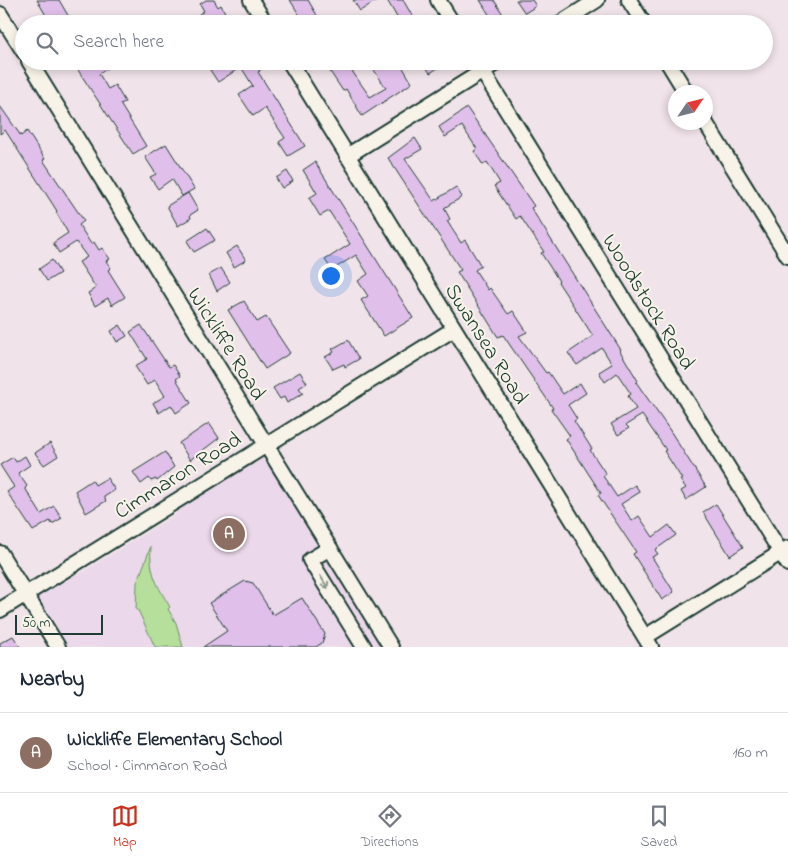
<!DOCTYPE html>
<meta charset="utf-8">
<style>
body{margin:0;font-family:"Indie Flower",sans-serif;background:#f2f2f3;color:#1f2937}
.compass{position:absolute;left:668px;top:85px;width:45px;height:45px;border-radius:50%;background:#fff;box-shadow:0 2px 8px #0003;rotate:55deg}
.scale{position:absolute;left:15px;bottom:12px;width:88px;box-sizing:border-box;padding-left:5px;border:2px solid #1f3d34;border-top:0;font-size:14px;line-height:18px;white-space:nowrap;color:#1f3d34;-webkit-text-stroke:4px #f7f3e8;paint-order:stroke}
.you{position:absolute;left:330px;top:275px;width:18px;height:18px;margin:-12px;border:4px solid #fff;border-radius:50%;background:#1a73e8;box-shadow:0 0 0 8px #1a73e833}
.badge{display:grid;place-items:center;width:32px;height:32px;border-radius:50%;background:#c8321e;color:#fff;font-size:16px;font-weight:700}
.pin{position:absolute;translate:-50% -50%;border:2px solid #fff;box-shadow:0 1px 5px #0006}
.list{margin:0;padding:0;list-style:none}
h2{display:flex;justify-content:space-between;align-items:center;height:65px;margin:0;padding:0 20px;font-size:21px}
h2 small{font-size:16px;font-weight:400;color:#747a83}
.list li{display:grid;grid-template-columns:32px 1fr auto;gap:15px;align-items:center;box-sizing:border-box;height:80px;padding:0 20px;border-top:1px solid #e0e1e3}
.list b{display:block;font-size:19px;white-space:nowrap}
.list p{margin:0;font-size:16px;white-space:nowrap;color:#747a83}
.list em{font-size:16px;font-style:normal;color:#747a83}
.icon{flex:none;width:28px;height:28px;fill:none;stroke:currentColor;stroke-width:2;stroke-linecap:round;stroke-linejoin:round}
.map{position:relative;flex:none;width:788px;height:647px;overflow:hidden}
.search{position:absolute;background:#fff;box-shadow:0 2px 8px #0003;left:15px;right:15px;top:15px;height:55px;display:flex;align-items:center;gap:12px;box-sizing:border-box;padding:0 18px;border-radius:28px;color:#747a83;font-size:19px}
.sheet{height:145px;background:#fff}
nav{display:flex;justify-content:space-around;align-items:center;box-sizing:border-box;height:70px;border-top:1px solid #e0e1e3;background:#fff;font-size:14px;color:#747a83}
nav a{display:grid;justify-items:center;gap:2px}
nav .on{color:#c8321e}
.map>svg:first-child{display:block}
.built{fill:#ebd8ea}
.green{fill:#b6df9b;stroke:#6a8e68}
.building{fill:#e0bfeb;stroke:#1f3d34}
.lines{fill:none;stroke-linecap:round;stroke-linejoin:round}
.minor-casing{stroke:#1f3d34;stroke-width:18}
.minor{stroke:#f7f3e8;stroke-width:14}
.oneway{stroke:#8b988e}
.labels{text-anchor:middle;stroke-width:4;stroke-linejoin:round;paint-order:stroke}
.street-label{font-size:22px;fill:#1f3d34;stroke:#f7f3e8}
</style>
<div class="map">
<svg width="788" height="647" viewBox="0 0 788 647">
<rect width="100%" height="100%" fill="#f0e3e9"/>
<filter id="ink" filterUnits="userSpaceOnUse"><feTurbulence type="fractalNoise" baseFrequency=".02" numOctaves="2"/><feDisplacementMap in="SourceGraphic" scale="10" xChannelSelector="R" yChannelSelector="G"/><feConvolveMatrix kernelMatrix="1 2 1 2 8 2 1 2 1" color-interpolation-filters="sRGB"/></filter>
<g filter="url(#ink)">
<polygon class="built" points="261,455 267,457 384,647 67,647 38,601 40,592 63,577 80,574 177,514 186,501"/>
<path class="green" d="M 151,546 C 149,573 157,585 170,607 L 168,609 L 176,623 L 183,647 L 155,647 L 138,610 L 136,610 L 137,583 Z"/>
<g class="building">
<polygon points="37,0 59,0 73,24 51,24"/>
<polygon points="206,0 214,0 218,7 221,5 231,24 205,24 199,14 204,11 200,4"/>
<polygon points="290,0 308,0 322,24 305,24"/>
<polygon points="353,0 377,0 360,11"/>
<polygon points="387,0 403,0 417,24 401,24"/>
<polygon points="480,0 494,0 509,24 495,24"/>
<polygon points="516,0 532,0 536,6 525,13"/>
<polygon points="86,61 118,61 99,74 108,89 115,85 125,102 120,104 146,146 133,154 76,67"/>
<polygon points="222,61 254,61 260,71 258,72 305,146 288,156 279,142 285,138 265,108 253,116 239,95 253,86 241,67 218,82 210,70"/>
<polygon points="337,61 345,61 370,97 386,88 368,61 399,61 412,83 362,116 346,89 343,91 327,67"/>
<polygon points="422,61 449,61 430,73"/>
<polygon points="0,106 21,136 27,131 45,159 43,160 84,221 79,225 91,244 94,242 99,250 102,248 110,259 106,261 111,268 108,270 125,297 112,305 108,298 95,306 88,293 96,288 79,262 87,257 76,242 59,253 53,243 68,233 56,212 57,211 5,130 0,134"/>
<polygon points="467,108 534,206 531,208 621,350 620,351 638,381 636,382 669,429 706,487 686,500 681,491 686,488 680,480 682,479 664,451 666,450 642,415 626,425 629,428 618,435 611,424 636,409 628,396 631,394 617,373 605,382 599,372 612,364 602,348 577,365 568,353 593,336 558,282 559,281 541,253 544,252 520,216 516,219 494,186 500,183 487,162 483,165 474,151 477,149 462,126 445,137 439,127"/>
<polygon points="415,138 422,149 405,159 434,201 456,187 462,197 444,208 450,219 447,221 461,243 465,240 481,266 475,270 488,290 490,288 508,314 513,311 527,332 519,336 546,373 548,372 563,394 580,383 586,393 568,405 577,419 574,421 592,449 590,450 606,474 603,476 617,497 635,485 640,492 621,504 632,521 639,516 653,537 669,525 676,535 655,550 658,554 652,557 674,592 662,600 633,554 636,552 598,495 601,493 566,439 570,436 551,409 553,408 503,335 498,337 457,272 461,270 388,158"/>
<polygon points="166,144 194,189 182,196 172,179 158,189 150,177 156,174 145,157"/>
<polygon points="315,162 413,318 384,336 361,300 368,296 358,281 368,274 356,255 332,270 325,260 350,244 329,211 320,216 309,198 317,193 303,170"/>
<polygon points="287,171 293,181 282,188 276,178"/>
<polygon points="188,193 198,210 190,215 191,218 178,226 167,206"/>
<polygon points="207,228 215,240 194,252 187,241"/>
<polygon points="237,246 246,260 234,267 226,253"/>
<polygon points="52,260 60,273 47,281 39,269"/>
<polygon points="221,268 230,282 217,291 209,275"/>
<polygon points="244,301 257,322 266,317 290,353 265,369 228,310"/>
<polygon points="120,325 127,336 117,342 111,331"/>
<polygon points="141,325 169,367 173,365 180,376 176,379 191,403 176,413 171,405 159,413 153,403 165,396 155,380 147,385 135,366 147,359 130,332"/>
<polygon points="348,340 359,359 345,367 344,364 333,369 325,357 334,352 332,349"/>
<polygon points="300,372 307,383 299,388 303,393 287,403 284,397 280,399 273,388"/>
<polygon points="209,423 219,438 190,460 179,443"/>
<polygon points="50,443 58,456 44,465 35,453"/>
<polygon points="165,452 174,467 157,481 156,479 151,481 149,478 141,484 133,472"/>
<polygon points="25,456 30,465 18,473 27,486 25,488 41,514 54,506 62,518 52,524 50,521 33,531 7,492 14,487 0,465 13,457 16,462"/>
<polygon points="107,478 115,490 104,497 106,501 86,513 75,491 92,480 95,485"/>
<polygon points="716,504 743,547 730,556 703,512"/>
<polygon points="245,581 253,583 273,615 302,598 325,634 322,643 316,647 203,647 227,631 209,603"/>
<polygon points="13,636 20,647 0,647 0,643"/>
</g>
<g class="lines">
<defs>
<g id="minor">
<polyline points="251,0 266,24"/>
<polyline points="438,0 453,24"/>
<polyline points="629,0 644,24"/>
<polyline points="0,14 24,52"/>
<polyline points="559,24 597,0"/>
<polyline points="29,61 391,647"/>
<polyline points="289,61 651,647"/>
<polyline points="476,61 788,564"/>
<polyline points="667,61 686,92"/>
<polyline points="705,122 788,256"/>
<polyline points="347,156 499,61"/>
<polyline points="330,548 310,560 364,647"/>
<polyline points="0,553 58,647"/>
<polyline points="0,610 454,329"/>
<polyline points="645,637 788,548"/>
</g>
</defs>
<use href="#minor" class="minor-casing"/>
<use href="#minor" class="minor"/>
</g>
<defs><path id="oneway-shaft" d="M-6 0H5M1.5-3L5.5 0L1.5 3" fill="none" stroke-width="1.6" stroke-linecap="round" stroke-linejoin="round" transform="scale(1.25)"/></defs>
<use class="oneway" href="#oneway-shaft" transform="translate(324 582) rotate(59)"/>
</g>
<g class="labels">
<g class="street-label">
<text transform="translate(650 301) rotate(58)" y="8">Woodstock Road</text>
<text transform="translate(228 343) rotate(58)" y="8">Wickliffe Road</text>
<text transform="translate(488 343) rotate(58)" y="8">Swansea Road</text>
<text transform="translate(177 474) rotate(-32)" y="8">Cimmaron Road</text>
</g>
</g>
</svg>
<svg class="compass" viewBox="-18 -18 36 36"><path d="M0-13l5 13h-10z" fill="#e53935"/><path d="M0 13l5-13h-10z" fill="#747a83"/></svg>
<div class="scale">50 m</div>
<div class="you"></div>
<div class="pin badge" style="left:229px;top:534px;background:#8d6e63">A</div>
<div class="search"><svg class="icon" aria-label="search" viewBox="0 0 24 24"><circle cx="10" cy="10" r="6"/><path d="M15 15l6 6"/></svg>Search here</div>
</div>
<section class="sheet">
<h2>Nearby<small></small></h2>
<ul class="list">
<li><span class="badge" style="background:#8d6e63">A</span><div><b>Wickliffe Elementary School</b><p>School · Cimmaron Road</p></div><em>160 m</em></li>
</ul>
</section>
<nav>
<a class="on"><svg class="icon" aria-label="map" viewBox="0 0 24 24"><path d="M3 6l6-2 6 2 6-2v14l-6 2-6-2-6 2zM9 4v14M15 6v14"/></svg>Map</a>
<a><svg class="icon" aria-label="directions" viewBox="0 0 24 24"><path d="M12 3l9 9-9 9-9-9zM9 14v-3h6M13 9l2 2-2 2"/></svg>Directions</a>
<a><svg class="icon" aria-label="saved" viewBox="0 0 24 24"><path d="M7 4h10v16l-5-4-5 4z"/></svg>Saved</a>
</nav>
